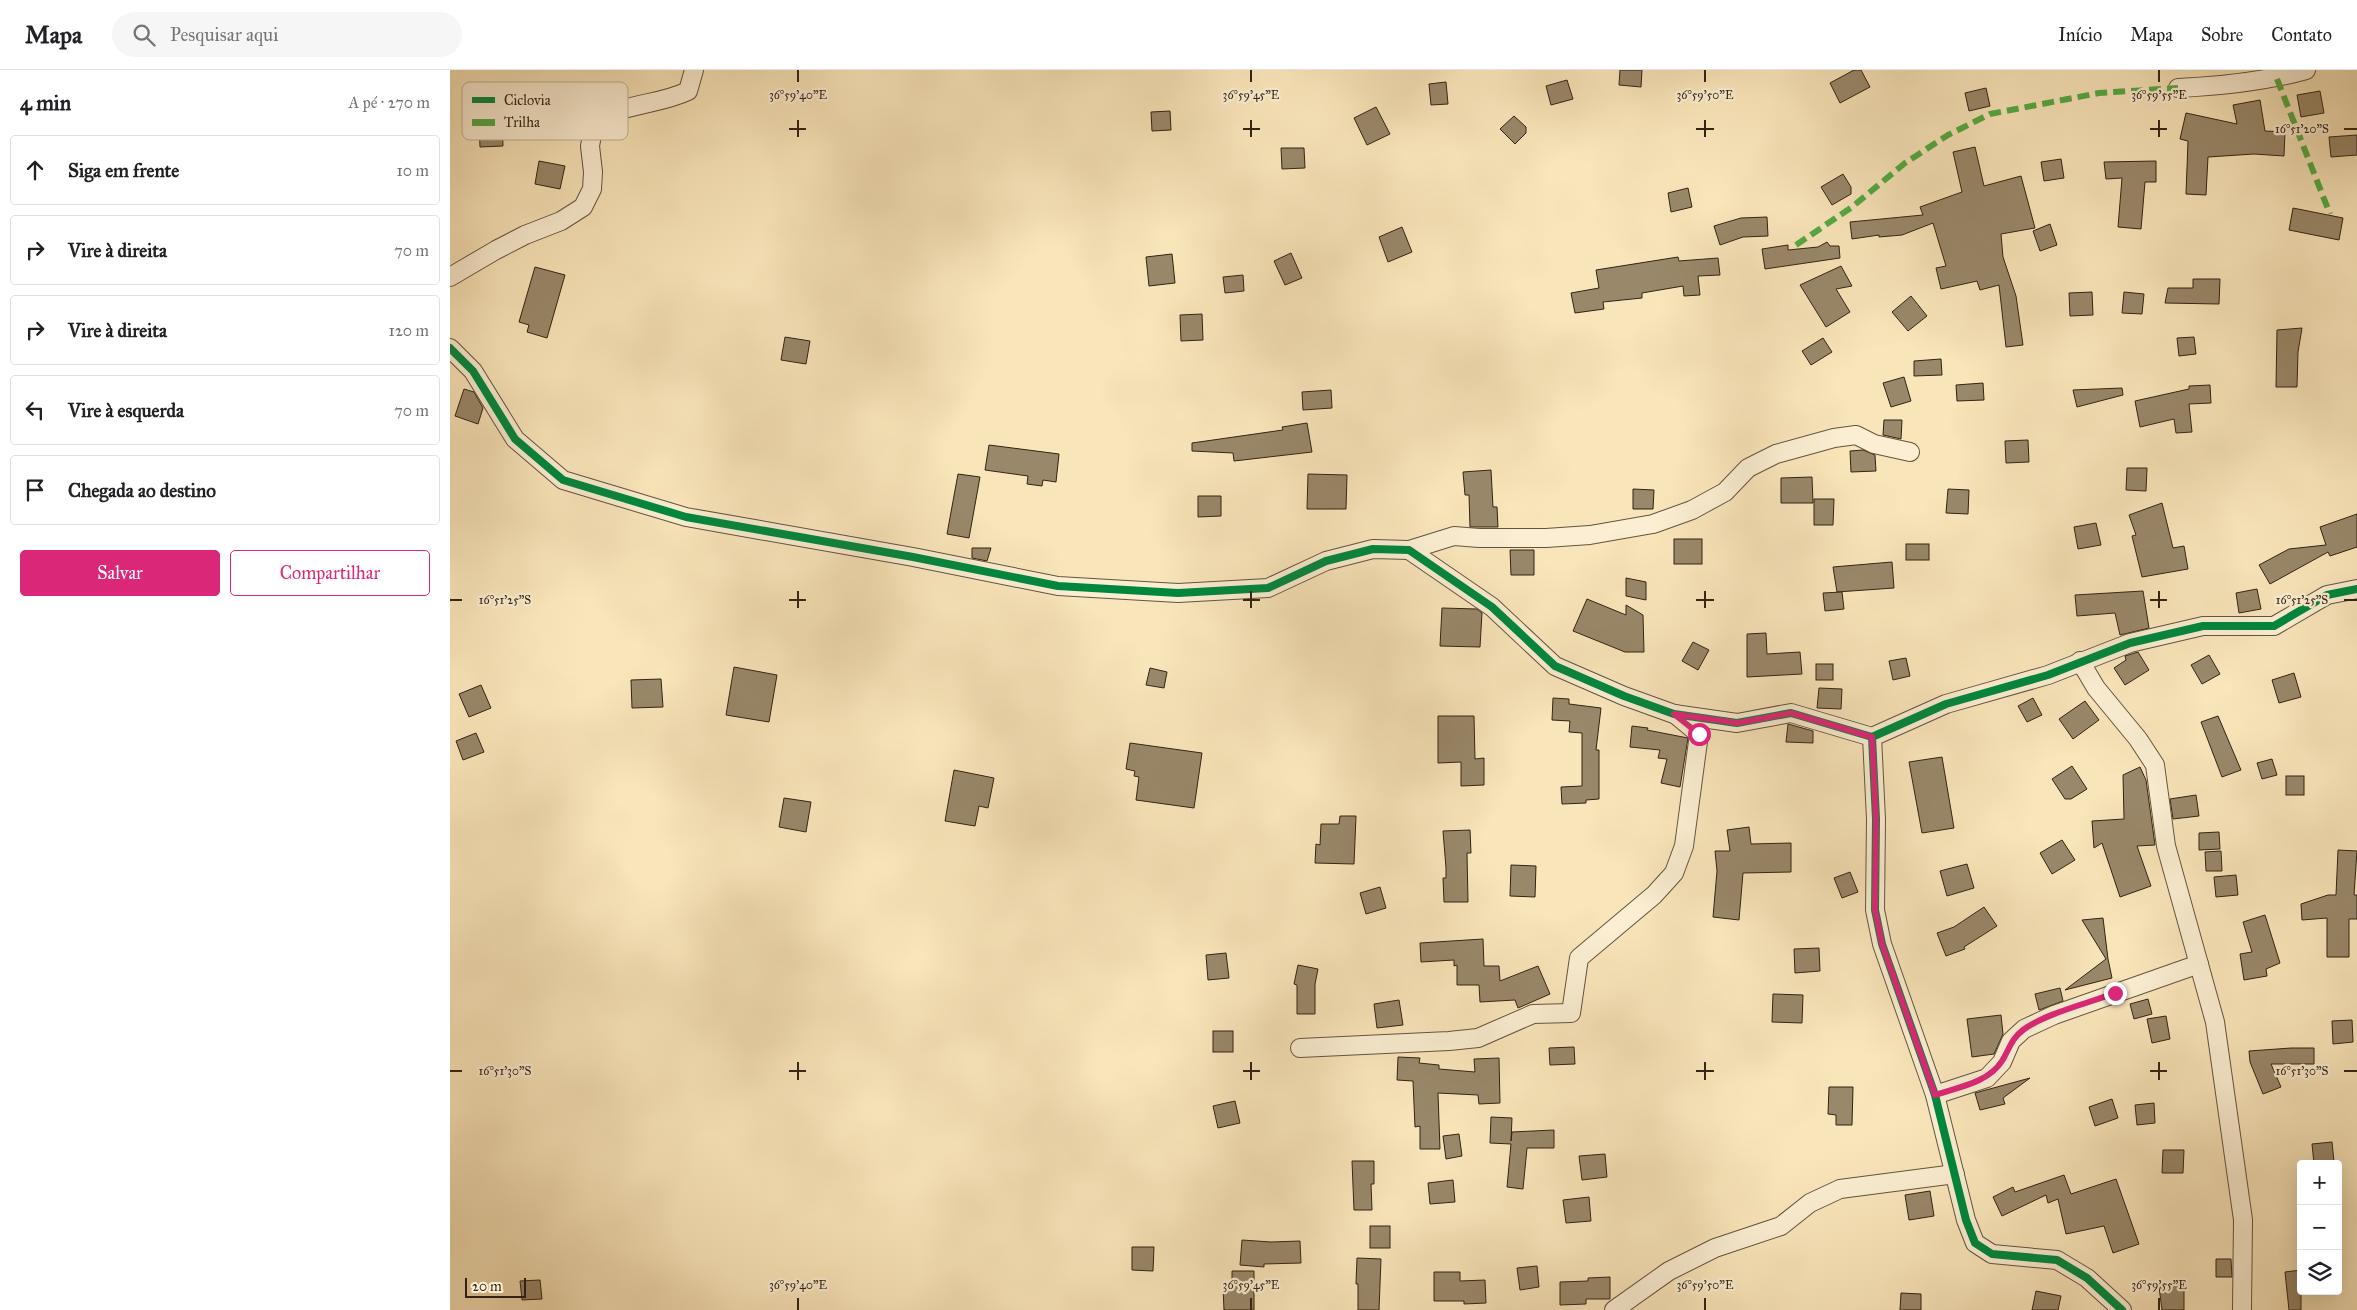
<!DOCTYPE html>
<html lang="pt">
<meta charset="utf-8">
<style>
body{margin:0;font-family:"IM FELL Great Primer",serif;background:#f6f6f6;color:#202124}
.controls{position:absolute;right:15px;bottom:15px;display:grid;overflow:hidden;border-radius:5px;box-shadow:0 5px 20px #0002}
.controls button{width:45px;height:45px;display:grid;place-items:center;padding:0;border:0;border-bottom:1px solid #e0e0e0;background:#fff;color:#202124;font:25px sans-serif}
.scale{position:absolute;left:15px;bottom:12px;width:61px;box-sizing:border-box;padding-left:5px;border:2px solid #322313;border-top:0;font-size:14px;line-height:18px;white-space:nowrap;color:#322313;-webkit-text-stroke:4px #fbeed2;paint-order:stroke}
.stop{position:absolute;width:15px;height:15px;margin:-11px;border:4px solid #db2777;border-radius:50%;background:#fff}
.stop.end{background:#db2777;border-color:#fff;box-shadow:0 1px 5px #0008}
.list{margin:0;padding:0;list-style:none}
h2{display:flex;justify-content:space-between;align-items:center;height:65px;margin:0;padding:0 20px;font-size:21px}
h2 small{font-size:16px;font-weight:400;color:#757577}
.list li{display:grid;grid-template-columns:32px 1fr auto;gap:15px;align-items:center;box-sizing:border-box;height:70px;margin:0 10px 10px;padding:0 10px;border:1px solid #e0e0e0;border-radius:5px}
.list b{display:block;font-size:19px;white-space:nowrap}
.list em{font-size:16px;font-style:normal;color:#757577}
.actions{display:flex;gap:10px;padding:15px 20px}
.actions a{flex:1;padding:11px 0;border:1px solid #db2777;border-radius:5px;text-align:center;font-size:18px;color:#db2777}
.actions .main{background:#db2777;color:#fff}
.icon{flex:none;width:28px;height:28px;fill:none;stroke:currentColor;stroke-width:2;stroke-linecap:round;stroke-linejoin:round}
.map{position:relative;flex:none;width:1907px;height:1240px;overflow:hidden}
header{display:flex;align-items:center;gap:30px;box-sizing:border-box;height:70px;padding:0 25px;background:#fff;border-bottom:1px solid #e0e0e0}
header strong{font-size:24px}
nav{display:flex;gap:28px;margin-inline-start:auto;font-size:18px}
.search{width:350px;height:45px;background:#f6f6f6;display:flex;align-items:center;gap:12px;box-sizing:border-box;padding:0 18px;border-radius:28px;color:#757577;font-size:19px}
main{display:flex}
aside{flex:1;background:#fff}
.map>svg:first-child{display:block}
.building{fill:#99886a;stroke:#322313}
.lines{fill:none;stroke-linecap:round;stroke-linejoin:round}
.minor-casing{stroke:#64543d;stroke-width:20}
.minor{stroke:#fbeed2;stroke-width:18}
.quiet{stroke:#54aa42;stroke-width:6;stroke-dasharray:12 6;stroke-linecap:butt}
.cycleway-casing{stroke:#fbeed2;stroke-width:11}
.cycleway{stroke:#00873e;stroke-width:8}
.route{stroke:#db2777;stroke-width:6}
.ticks{fill:none;stroke:#322313;stroke-width:2}
.key{fill:#fbeed2;stroke:#bfb199;stroke-width:1}
.key-label{font-size:14px;fill:#322313}
.ticks-label{font-size:12px;text-anchor:middle;fill:#322313;stroke:#fbeed2;stroke-width:4.5;stroke-linejoin:round;paint-order:stroke}
</style>
<header>
<strong>Mapa</strong>
<div class="search"><svg class="icon" aria-label="search" viewBox="0 0 24 24"><circle cx="10" cy="10" r="6"/><path d="M15 15l6 6"/></svg>Pesquisar aqui</div>
<nav><a>Início</a><a>Mapa</a><a>Sobre</a><a>Contato</a></nav>
</header>
<main>
<aside>
<h2>4 min<small>A pé · 270 m</small></h2>
<ul class="list">
<li><svg class="icon" aria-label="ahead" viewBox="0 0 24 24"><path d="M12 20V5M6 11l6-6 6 6"/></svg><div><b>Siga em frente</b></div><em>10 m</em></li>
<li><svg class="icon" aria-label="right" viewBox="0 0 24 24"><path d="M7 20v-9h11M14 6l5 5-5 5"/></svg><div><b>Vire à direita</b></div><em>70 m</em></li>
<li><svg class="icon" aria-label="right" viewBox="0 0 24 24"><path d="M7 20v-9h11M14 6l5 5-5 5"/></svg><div><b>Vire à direita</b></div><em>120 m</em></li>
<li><svg class="icon" aria-label="left" viewBox="0 0 24 24"><path d="M17 20v-9H6M10 6l-5 5 5 5"/></svg><div><b>Vire à esquerda</b></div><em>70 m</em></li>
<li><svg class="icon" aria-label="arrive" viewBox="0 0 24 24"><path d="M6 21V4h12l-3 4 3 4H6"/></svg><div><b>Chegada ao destino</b></div></li>
</ul>
<div class="actions"><a class="main">Salvar</a><a>Compartilhar</a></div>
</aside>
<div class="map">
<svg width="1907" height="1240" viewBox="0 0 1907 1240">
<rect width="100%" height="100%" fill="#f9e5ba"/>
<filter id="stains"><feTurbulence type="fractalNoise" baseFrequency=".004" numOctaves="4"/><feColorMatrix values="0 0 0 0 .2 0 0 0 0 .09 0 0 0 0 .02 0 0 0 .5 -.17"/></filter>
<radialGradient id="worn" r=".72"><stop offset=".6" stop-color="#630" stop-opacity="0"/><stop offset="1" stop-color="#630" stop-opacity=".3"/></radialGradient>
<g class="building">
<polygon points="1170,0 1192,0 1191,17 1169,15"/>
<polygon points="1404,0 1411,0 1420,17 1390,33 1380,13"/>
<polygon points="1117,10 1123,29 1101,35 1096,16"/>
<polygon points="996,12 998,34 981,35 979,14"/>
<polygon points="1536,18 1540,36 1519,41 1515,23"/>
<polygon points="1870,21 1874,43 1851,47 1847,25"/>
<polygon points="1810,30 1815,61 1835,62 1834,86 1804,84 1758,87 1756,125 1736,124 1738,71 1730,69 1736,43 1787,54 1783,35"/>
<polygon points="926,37 940,64 917,75 904,48"/>
<polygon points="720,41 721,60 702,61 701,42"/>
<polygon points="1064,46 1076,57 1076,63 1065,74 1050,59"/>
<polygon points="52,52 53,76 30,77 29,53"/>
<polygon points="1907,65 1907,85 1881,87 1879,67"/>
<polygon points="1525,77 1534,116 1571,106 1585,158 1551,164 1553,187 1566,226 1573,275 1556,277 1549,215 1530,220 1527,211 1491,219 1486,198 1496,196 1483,153 1452,165 1429,167 1429,165 1402,169 1400,152 1473,145 1470,137 1512,122 1503,82"/>
<polygon points="831,78 854,78 855,98 832,99"/>
<polygon points="1611,89 1614,108 1594,111 1591,92"/>
<polygon points="89,91 115,96 110,119 85,114"/>
<polygon points="1706,91 1706,112 1695,112 1691,159 1668,157 1672,108 1656,109 1654,92"/>
<polygon points="1393,104 1401,117 1401,124 1382,135 1371,117"/>
<polygon points="1238,118 1242,137 1221,142 1218,123"/>
<polygon points="1843,138 1893,148 1889,170 1839,160"/>
<polygon points="1317,147 1318,166 1293,167 1270,175 1264,156 1291,148"/>
<polygon points="1600,154 1607,175 1590,181 1583,161"/>
<polygon points="952,157 962,182 938,192 929,167"/>
<polygon points="1377,172 1380,176 1389,176 1390,188 1315,199 1312,179 1338,175 1338,180 1368,177"/>
<polygon points="841,183 852,208 835,215 824,191"/>
<polygon points="722,184 725,213 699,216 696,187"/>
<polygon points="1228,187 1229,191 1268,188 1270,205 1248,206 1250,225 1234,226 1233,216 1192,223 1192,228 1153,232 1154,239 1125,243 1121,223 1149,218 1146,200"/>
<polygon points="1391,196 1402,216 1386,219 1400,242 1376,257 1350,215"/>
<polygon points="85,197 115,205 97,268 77,262 79,255 69,252"/>
<polygon points="793,205 794,221 775,223 773,207"/>
<polygon points="1743,209 1770,209 1769,234 1715,233 1718,218 1743,218"/>
<polygon points="1642,222 1643,245 1620,246 1619,223"/>
<polygon points="1674,222 1694,224 1692,244 1672,243"/>
<polygon points="1461,226 1477,246 1458,261 1442,242"/>
<polygon points="752,244 753,270 731,271 730,245"/>
<polygon points="1852,258 1848,282 1847,317 1826,317 1827,260"/>
<polygon points="335,267 360,271 356,294 331,290"/>
<polygon points="1744,267 1746,284 1729,286 1727,268"/>
<polygon points="1373,268 1382,282 1361,295 1352,281"/>
<polygon points="1491,289 1492,305 1464,306 1464,291"/>
<polygon points="1454,307 1461,331 1441,337 1433,313"/>
<polygon points="1533,313 1534,330 1507,331 1506,315"/>
<polygon points="1760,315 1761,333 1739,334 1742,362 1726,363 1724,349 1690,357 1685,331 1739,319 1739,316"/>
<polygon points="1672,318 1673,325 1627,337 1623,320"/>
<polygon points="14,319 24,322 33,338 28,354 5,346"/>
<polygon points="881,320 882,338 853,340 852,322"/>
<polygon points="1434,350 1452,350 1451,369 1433,365"/>
<polygon points="857,353 862,382 784,391 783,383 742,381 742,373 833,360 832,357"/>
<polygon points="1578,370 1579,392 1556,393 1555,371"/>
<polygon points="539,375 609,384 606,412 593,410 592,416 577,414 578,406 535,400"/>
<polygon points="1413,380 1425,385 1426,401 1401,402 1400,381"/>
<polygon points="1677,398 1697,398 1696,421 1676,420"/>
<polygon points="1041,400 1043,437 1047,437 1048,457 1020,457 1019,425 1015,425 1013,402"/>
<polygon points="508,404 530,407 519,468 497,464"/>
<polygon points="858,404 897,405 896,439 857,439"/>
<polygon points="1362,407 1363,433 1331,433 1331,408"/>
<polygon points="1183,419 1204,420 1203,439 1183,439"/>
<polygon points="1498,419 1519,420 1518,444 1496,443"/>
<polygon points="748,426 771,426 771,446 748,447"/>
<polygon points="1364,429 1384,429 1383,455 1364,455"/>
<polygon points="1712,433 1723,478 1734,476 1738,499 1692,507 1682,466 1686,465 1679,445"/>
<polygon points="1907,444 1907,477 1880,486 1878,482 1820,514 1809,495 1839,479 1876,475 1870,457"/>
<polygon points="1646,453 1651,475 1628,479 1624,457"/>
<rect x="1224" y="469" width="28" height="25"/>
<rect x="1456" y="474" width="23" height="16"/>
<polygon points="522,478 541,478 537,491 522,488"/>
<polygon points="1060,480 1084,480 1084,505 1061,505"/>
<polygon points="1442,492 1444,518 1387,522 1383,497"/>
<polygon points="1176,508 1196,512 1196,530 1176,526"/>
<polygon points="1807,519 1811,539 1789,543 1786,523"/>
<polygon points="1693,521 1699,558 1670,565 1665,543 1627,546 1625,525"/>
<polygon points="1392,522 1394,539 1375,541 1373,523"/>
<polygon points="1137,529 1176,545 1176,535 1193,545 1194,582 1175,582 1123,561"/>
<polygon points="992,538 1027,539 1032,543 1030,577 990,576"/>
<polygon points="1316,563 1317,584 1350,582 1352,604 1297,607 1297,564"/>
<polygon points="1243,572 1259,580 1248,600 1232,591"/>
<polygon points="1688,582 1699,600 1675,615 1664,598 1676,590 1675,586"/>
<polygon points="1759,585 1770,604 1752,614 1741,595"/>
<polygon points="1456,588 1460,606 1443,610 1439,591"/>
<rect x="1366" y="594" width="17" height="16"/>
<polygon points="284,597 327,605 319,652 276,645"/>
<polygon points="700,598 717,602 714,618 696,615"/>
<polygon points="1844,603 1851,627 1829,633 1822,610"/>
<polygon points="211,609 213,637 182,638 181,610"/>
<polygon points="31,615 41,638 19,647 9,624"/>
<polygon points="1369,618 1392,619 1391,639 1367,638"/>
<polygon points="1103,628 1119,629 1119,634 1151,638 1146,680 1149,680 1149,729 1136,730 1136,733 1112,734 1111,717 1132,716 1132,663 1119,662 1120,651 1102,650"/>
<polygon points="1583,628 1592,645 1577,652 1568,636"/>
<polygon points="1635,631 1649,650 1623,669 1609,649"/>
<polygon points="988,646 1024,646 1025,689 1034,688 1034,715 1011,716 1011,692 988,693"/>
<polygon points="1768,646 1791,700 1772,707 1751,652"/>
<polygon points="1338,654 1363,661 1363,673 1336,672"/>
<polygon points="1182,656 1198,658 1197,660 1238,668 1230,717 1211,713 1217,689 1208,688 1210,680 1180,677"/>
<polygon points="26,663 34,682 13,690 6,671"/>
<polygon points="680,673 752,683 744,738 686,730 689,707 684,706 685,701 676,699"/>
<polygon points="1492,687 1504,758 1472,763 1459,692"/>
<polygon points="1822,689 1827,705 1812,709 1807,693"/>
<polygon points="1622,696 1637,719 1621,729 1615,729 1602,709"/>
<polygon points="1690,697 1696,710 1705,775 1687,776 1701,816 1670,827 1652,773 1644,778 1642,751 1674,749 1673,705"/>
<polygon points="504,700 544,708 538,738 529,736 525,756 495,751"/>
<rect x="1836" y="706" width="18" height="19"/>
<polygon points="1746,725 1749,746 1723,749 1720,729"/>
<polygon points="334,728 361,732 356,762 329,757"/>
<polygon points="890,746 906,746 904,794 865,793 866,774 870,775 871,754 889,754"/>
<polygon points="1299,757 1301,774 1341,773 1341,802 1293,803 1289,850 1263,847 1267,801 1265,781 1280,781 1277,760"/>
<polygon points="1020,760 1021,783 1017,783 1018,832 994,832 993,808 996,808 996,798 993,761"/>
<polygon points="1769,762 1770,779 1749,780 1749,763"/>
<polygon points="1612,770 1625,790 1602,804 1590,783"/>
<polygon points="1888,780 1907,781 1904,825 1907,825 1907,849 1899,849 1899,887 1877,887 1877,848 1852,850 1851,834 1878,825 1886,825"/>
<polygon points="1771,781 1772,801 1756,801 1755,782"/>
<polygon points="1517,794 1524,818 1497,826 1490,801"/>
<polygon points="1061,795 1086,796 1085,827 1060,826"/>
<polygon points="1400,802 1408,822 1392,828 1384,808"/>
<polygon points="1786,805 1788,825 1766,827 1764,807"/>
<polygon points="930,817 936,838 916,844 910,823"/>
<polygon points="1534,837 1547,856 1514,877 1515,879 1496,886 1487,863 1504,857"/>
<polygon points="1815,845 1830,893 1816,899 1817,906 1794,910 1790,884 1802,882 1793,852"/>
<polygon points="1653,848 1658,889 1662,908 1615,920 1656,889 1632,850"/>
<polygon points="1033,869 1034,896 1049,896 1050,911 1088,896 1100,924 1068,938 1065,930 1030,932 1029,915 1007,915 1007,895 1004,896 1004,890 971,892 970,873"/>
<polygon points="1369,878 1370,901 1345,903 1344,879"/>
<polygon points="776,883 779,908 758,910 756,885"/>
<polygon points="848,895 868,899 865,914 865,944 847,944 847,915 844,914"/>
<polygon points="1610,918 1613,931 1589,940 1585,924"/>
<polygon points="1323,924 1353,925 1352,953 1322,952"/>
<polygon points="1698,929 1702,944 1684,949 1680,934"/>
<polygon points="949,930 953,955 927,958 924,934"/>
<polygon points="1551,945 1553,964 1544,984 1522,987 1517,949"/>
<polygon points="1716,946 1720,969 1702,973 1697,949"/>
<polygon points="1902,950 1903,972 1883,974 1882,951"/>
<rect x="763" y="961" width="20" height="21"/>
<polygon points="1124,977 1125,994 1100,995 1099,978"/>
<polygon points="1841,978 1864,978 1864,994 1821,994 1831,1017 1813,1024 1800,992 1799,981"/>
<polygon points="948,987 970,988 969,993 989,995 989,999 1025,1002 1024,989 1049,988 1050,1033 1029,1034 1028,1025 988,1023 990,1079 970,1079 970,1056 965,1057 963,1011 947,1010"/>
<polygon points="1580,1008 1553,1028 1555,1034 1530,1040 1525,1023"/>
<polygon points="1379,1017 1403,1017 1402,1055 1386,1055 1386,1045 1378,1044"/>
<polygon points="1662,1029 1668,1048 1645,1056 1639,1037"/>
<polygon points="785,1031 790,1053 768,1058 763,1036"/>
<polygon points="1704,1033 1705,1053 1687,1055 1685,1035"/>
<polygon points="1041,1047 1062,1048 1061,1071 1062,1062 1104,1060 1104,1078 1077,1078 1073,1119 1057,1117 1061,1074 1040,1073"/>
<polygon points="1009,1064 1012,1086 996,1089 993,1066"/>
<polygon points="1882,1072 1884,1092 1864,1094 1862,1074"/>
<polygon points="1713,1080 1734,1080 1733,1103 1712,1103"/>
<polygon points="1155,1084 1157,1107 1132,1110 1129,1086"/>
<polygon points="902,1091 924,1091 924,1114 921,1114 922,1140 904,1140"/>
<polygon points="1614,1105 1621,1124 1666,1109 1689,1174 1663,1183 1654,1156 1616,1164 1608,1129 1598,1133 1596,1125 1552,1146 1543,1127 1563,1117 1565,1122"/>
<polygon points="1003,1110 1005,1132 980,1134 978,1113"/>
<polygon points="1480,1121 1484,1146 1459,1150 1455,1125"/>
<polygon points="1139,1127 1141,1151 1116,1153 1113,1130"/>
<rect x="920" y="1156" width="20" height="22"/>
<polygon points="792,1170 821,1172 850,1171 851,1193 814,1194 814,1197 790,1195"/>
<polygon points="682,1177 704,1177 703,1201 682,1200"/>
<polygon points="907,1188 931,1189 929,1240 908,1240 908,1214 906,1214"/>
<polygon points="1766,1189 1781,1189 1782,1207 1766,1207"/>
<polygon points="1087,1196 1089,1217 1070,1220 1067,1198"/>
<polygon points="1851,1200 1851,1240 1839,1240 1835,1202"/>
<polygon points="782,1201 804,1201 804,1240 774,1240 773,1217 782,1217"/>
<polygon points="984,1202 1010,1202 1010,1211 1035,1210 1036,1233 1014,1234 1014,1231 984,1231"/>
<polygon points="1160,1207 1160,1229 1136,1229 1136,1234 1110,1235 1110,1212 1138,1211 1138,1208"/>
<polygon points="90,1210 92,1229 72,1230 70,1211"/>
<polygon points="1734,1215 1734,1240 1712,1240 1709,1217"/>
<polygon points="1586,1221 1611,1226 1608,1240 1582,1240"/>
<polygon points="1451,1223 1471,1224 1471,1240 1450,1240"/>
</g>
<g class="lines">
<defs>
<g id="minor">
<path d="M 1728,18 C 1771,16 1813,12 1856,0"/>
<path d="M 0,207 L 46,180 L 75,165 L 111,151 L 133,137 L 142,119 L 143,102 L 140,76 L 144,54 C 172,32 207,36 238,21 L 244,0"/>
<polyline points="0,278 23,301 65,369 113,410 236,447 463,487 608,516 728,523 818,518 876,491 923,479 959,480 1042,537 1105,596 1174,626 1224,644 1287,653 1341,643 1422,667 1496,634 1598,605 1680,573 1753,556 1824,556 1877,525 1907,519"/>
<polyline points="959,480 1004,466 1029,468 1096,468 1140,465 1203,454 1242,440 1275,422 1298,398 1326,384 1384,368 1406,365 1424,374 1460,382"/>
<polyline points="1630,591 1646,618 1688,669 1705,695 1716,776 1765,952 1793,1150 1792,1240"/>
<polyline points="1422,667 1426,749 1425,840 1432,874 1485,1025 1516,1150 1525,1173 1542,1184 1607,1190 1637,1208 1672,1240"/>
<polyline points="850,978 999,971 1028,968 1083,944 1121,943 1129,888 1204,825 1224,803 1234,776 1249,664 1225,644"/>
<polyline points="1485,1025 1537,1008 1552,992 1561,971 1574,959 1604,945 1749,894"/>
<polyline points="1164,1240 1219,1201 1265,1178 1331,1156 1360,1133 1390,1119 1505,1104"/>
</g>
</defs>
<use href="#minor" class="minor-casing"/>
<use href="#minor" class="minor"/>
<g class="quiet">
<polyline points="1827,9 1880,144"/>
<polyline points="1346,175 1402,137 1455,93 1498,65 1540,44 1649,23 1728,18"/>
</g>
<defs>
<g id="cycleway">
<polyline points="0,278 23,301 65,369 113,410 236,447 463,487 608,516 728,523 818,518 876,491 923,479 959,480 1042,537 1105,596 1174,626 1224,644 1287,653 1341,643 1422,667 1496,634 1598,605 1680,573 1753,556 1824,556 1877,525 1907,519"/>
<polyline points="1422,667 1426,749 1425,840 1432,874 1485,1025 1516,1150 1525,1173 1542,1184 1607,1190 1637,1208 1672,1240"/>
</g>
</defs>
<use href="#cycleway" class="cycleway-casing"/>
<use href="#cycleway" class="cycleway"/>
</g>
<g class="lines">
<path class="route" d="M 1249,664 L 1224,644 L 1288,653 L 1341,643 L 1422,667 L 1426,749 L 1425,840 L 1432,874 L 1485,1025 C 1508,1017 1538,1013 1552,991 C 1559,980 1561,969 1573,960 C 1594,944 1639,933 1665,923"/>
</g>
<path class="ticks" d="M 348,0 L 348,12M 801,0 L 801,12M 1255,0 L 1255,12M 1709,0 L 1709,12M 348,50 L 348,67M 801,50 L 801,67M 1255,50 L 1255,67M 1709,50 L 1709,67M 339,59 L 356,59M 793,59 L 810,59M 1246,59 L 1264,59M 1700,59 L 1717,59M 1894,59 L 1907,59M 348,521 L 348,538M 801,521 L 801,538M 1255,521 L 1255,538M 1709,521 L 1709,538M 0,530 L 12,530M 339,530 L 356,530M 793,530 L 810,530M 1246,530 L 1264,530M 1700,530 L 1717,530M 1894,530 L 1907,530M 348,992 L 348,1010M 801,992 L 801,1010M 1255,992 L 1255,1010M 1709,992 L 1709,1010M 0,1001 L 12,1001M 339,1001 L 356,1001M 793,1001 L 810,1001M 1246,1001 L 1264,1001M 1700,1001 L 1717,1001M 1894,1001 L 1907,1001M 348,1228 L 348,1240M 801,1228 L 801,1240M 1255,1228 L 1255,1240M 1709,1228 L 1709,1240"/>
<rect x="12" y="12" width="166" height="58" rx="8" class="key"/>
<rect x="22" y="27" width="23" height="6" fill="#00873e"/>
<rect x="22" y="49" width="23" height="7" fill="#54aa42"/>
<g class="key-label">
<text x="54" y="35">Ciclovia</text>
<text x="54" y="57">Trilha</text>
</g>
<g class="ticks-label">
<text x="348" y="29">36°59'40"E</text>
<text x="801" y="29">36°59'45"E</text>
<text x="1255" y="29">36°59'50"E</text>
<text x="1709" y="29">36°59'55"E</text>
<text x="1852" y="63">16°51'20"S</text>
<text x="55" y="534">16°51'25"S</text>
<text x="1852" y="534">16°51'25"S</text>
<text x="55" y="1005">16°51'30"S</text>
<text x="1852" y="1005">16°51'30"S</text>
<text x="348" y="1219">36°59'40"E</text>
<text x="801" y="1219">36°59'45"E</text>
<text x="1255" y="1219">36°59'50"E</text>
<text x="1709" y="1219">36°59'55"E</text>
</g>
<rect width="100%" height="100%" filter="url(#stains)"/>
<rect width="100%" height="100%" fill="url(#worn)"/>
</svg>
<div class="controls">
<button>+</button>
<button>−</button>
<button><svg class="icon" aria-label="layers" viewBox="0 0 24 24"><path d="M12 4l9 5-9 5-9-5zM3 14l9 5 9-5"/></svg></button>
</div>
<div class="scale">20 m</div>
<div class="stop" style="left:1249px;top:664px"></div>
<div class="stop end" style="left:1665px;top:923px"></div>
</div>
</main>
